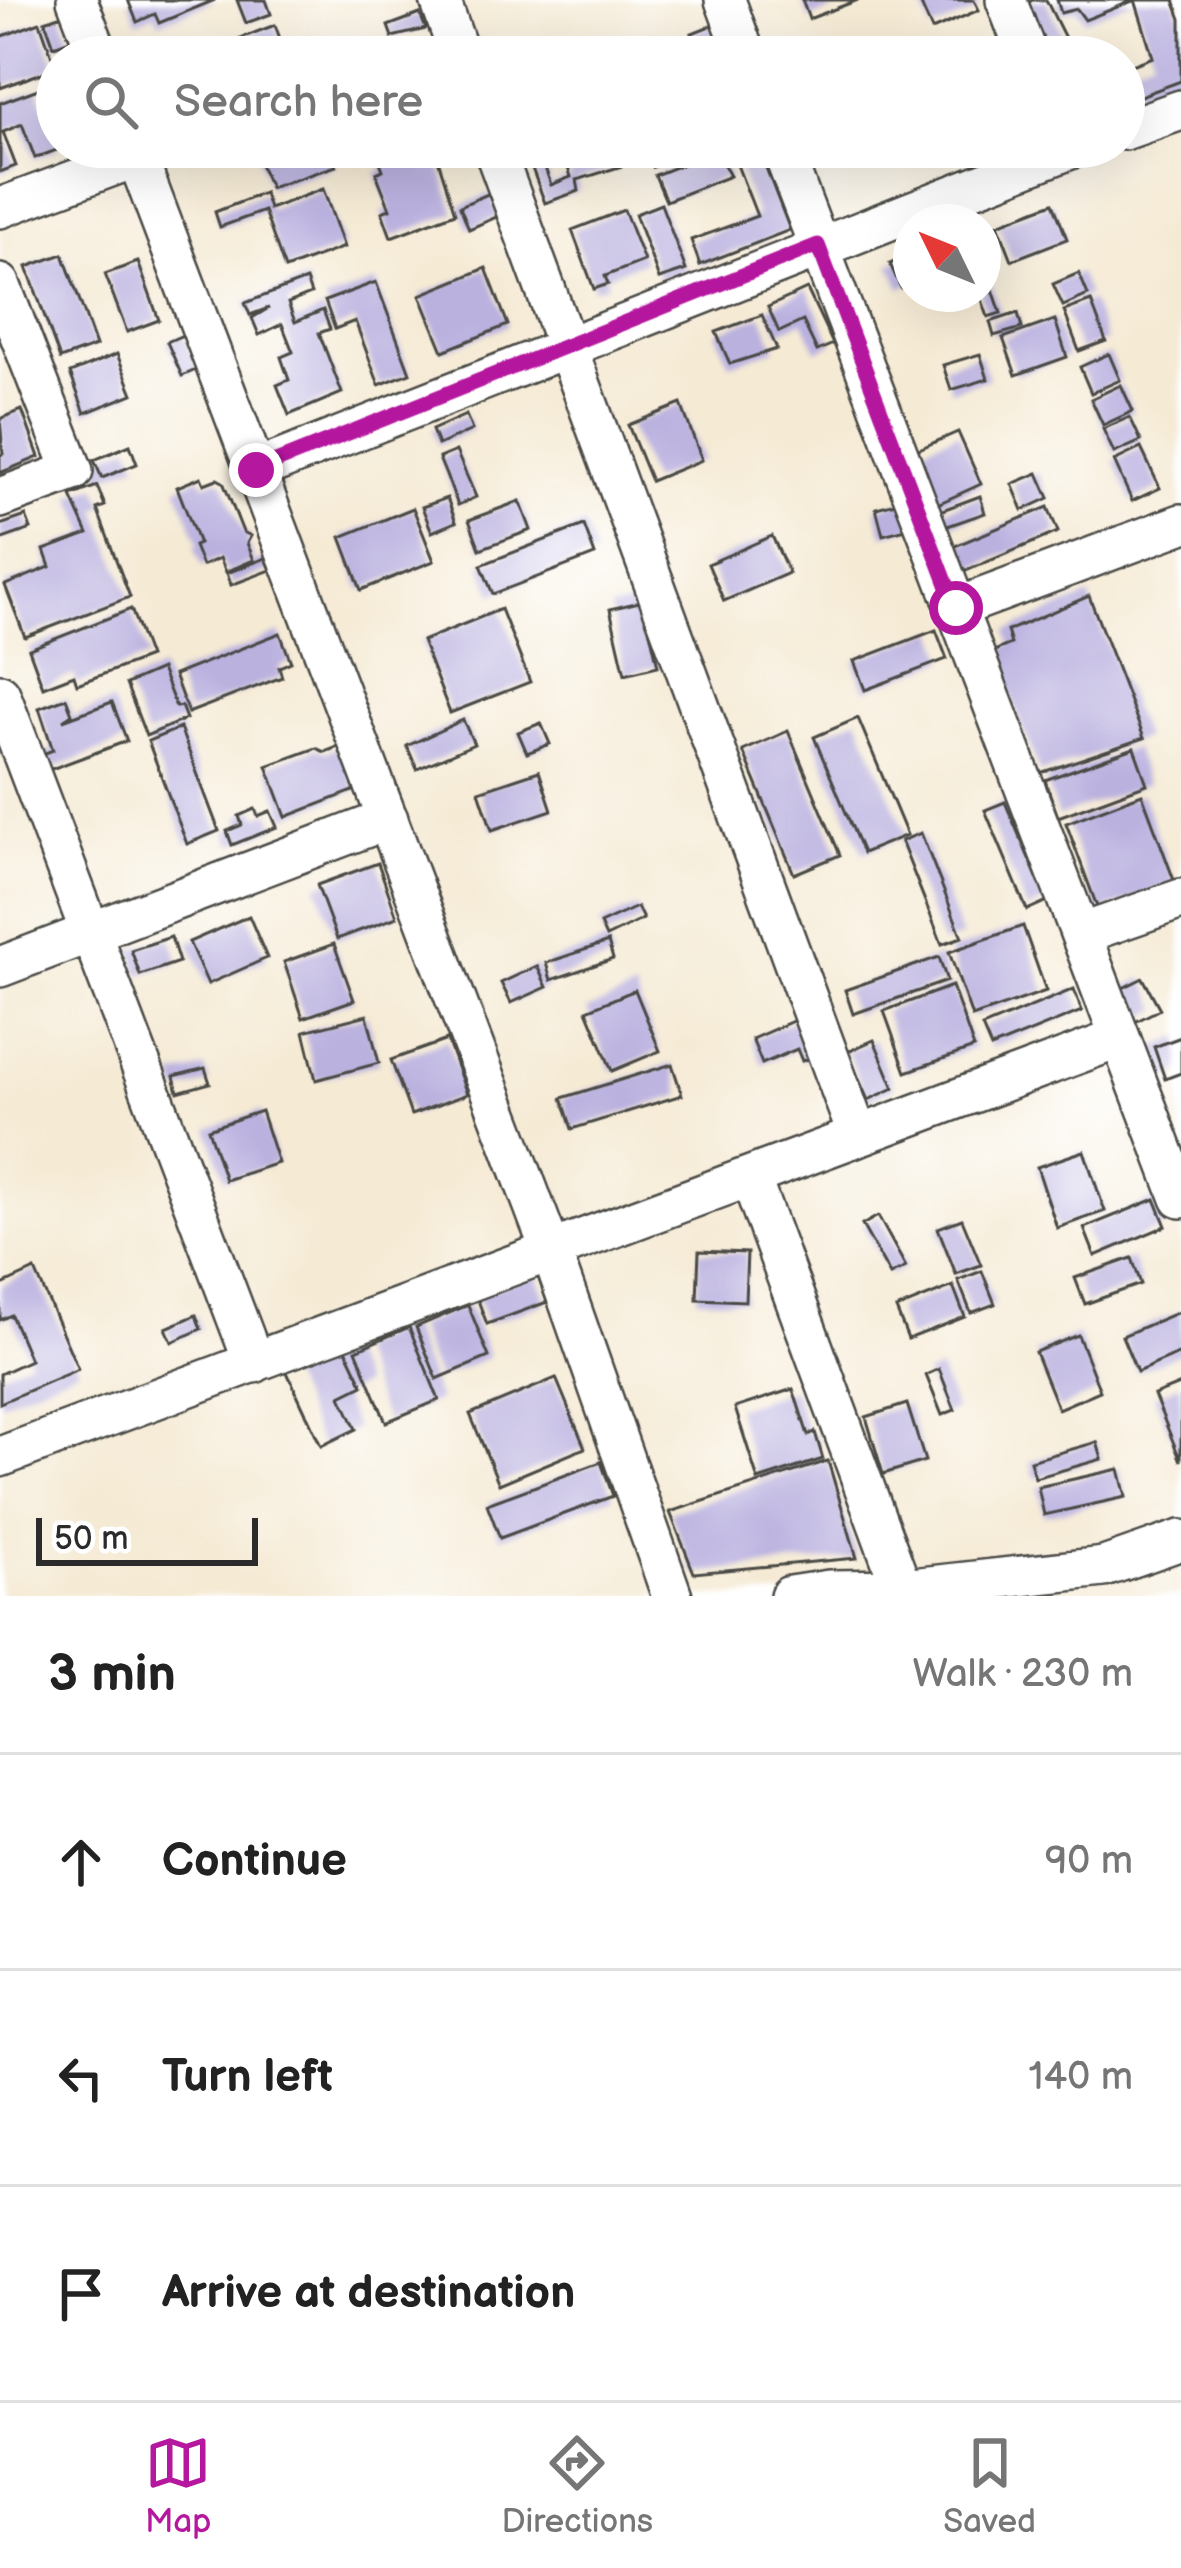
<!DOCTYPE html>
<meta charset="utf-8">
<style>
body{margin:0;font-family:"Balsamiq Sans",sans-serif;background:#f2f2f2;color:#222}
.compass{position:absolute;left:893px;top:204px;width:108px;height:108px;border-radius:50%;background:#fff;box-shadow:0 12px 48px #0002;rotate:313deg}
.scale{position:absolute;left:36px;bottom:30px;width:222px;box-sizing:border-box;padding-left:12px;border:6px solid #2b2b2b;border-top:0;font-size:33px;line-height:42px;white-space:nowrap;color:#2b2b2b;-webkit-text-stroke:9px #fff;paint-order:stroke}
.stop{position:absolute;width:36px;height:36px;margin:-27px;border:9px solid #b5179e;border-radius:50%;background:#fff}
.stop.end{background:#b5179e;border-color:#fff;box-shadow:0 3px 12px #0008}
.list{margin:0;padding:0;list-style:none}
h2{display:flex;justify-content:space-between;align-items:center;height:156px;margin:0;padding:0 48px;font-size:51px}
h2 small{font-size:39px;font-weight:400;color:#767676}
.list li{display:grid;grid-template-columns:78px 1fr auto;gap:36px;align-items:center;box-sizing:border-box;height:216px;padding:0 48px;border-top:3px solid #e0e0e0}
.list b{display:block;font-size:45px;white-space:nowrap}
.list em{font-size:39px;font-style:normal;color:#767676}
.icon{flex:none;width:66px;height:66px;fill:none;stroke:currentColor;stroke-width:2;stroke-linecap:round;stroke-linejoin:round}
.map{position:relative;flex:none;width:1181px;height:1596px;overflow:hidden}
.search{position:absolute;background:#fff;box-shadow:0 12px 48px #0002;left:36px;right:36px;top:36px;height:132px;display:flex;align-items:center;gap:30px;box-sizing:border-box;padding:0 42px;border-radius:66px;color:#767676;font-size:45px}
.sheet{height:804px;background:#fff}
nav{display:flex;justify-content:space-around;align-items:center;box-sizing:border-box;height:168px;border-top:3px solid #e0e0e0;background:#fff;font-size:33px;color:#767676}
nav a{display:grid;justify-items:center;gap:6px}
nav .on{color:#b5179e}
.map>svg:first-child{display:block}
.building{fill:#bab1df}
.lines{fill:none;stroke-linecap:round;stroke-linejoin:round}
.minor-casing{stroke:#494844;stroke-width:44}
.minor{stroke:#fff;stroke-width:39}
.route{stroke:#b5179e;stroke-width:15}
</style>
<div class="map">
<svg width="1181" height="1596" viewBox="0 0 1181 1596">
<rect width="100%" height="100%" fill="#fff"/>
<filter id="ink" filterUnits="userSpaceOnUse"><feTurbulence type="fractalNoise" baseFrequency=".00833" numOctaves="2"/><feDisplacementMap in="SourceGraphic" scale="24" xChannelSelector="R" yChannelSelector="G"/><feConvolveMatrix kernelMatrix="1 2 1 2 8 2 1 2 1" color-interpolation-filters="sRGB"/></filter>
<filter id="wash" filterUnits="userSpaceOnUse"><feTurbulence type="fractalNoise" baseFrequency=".004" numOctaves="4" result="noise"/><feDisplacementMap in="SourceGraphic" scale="48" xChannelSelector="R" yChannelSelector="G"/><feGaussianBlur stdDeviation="2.7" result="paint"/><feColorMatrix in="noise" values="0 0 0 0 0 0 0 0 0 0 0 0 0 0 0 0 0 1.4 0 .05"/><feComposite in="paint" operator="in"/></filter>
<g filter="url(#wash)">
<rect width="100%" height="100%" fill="#f5ead4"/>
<g id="blocks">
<g class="building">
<polygon points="128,0 215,0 159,23 155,14 137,22"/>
<polygon points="237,0 266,0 271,14 246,23"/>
<polygon points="802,0 858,0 809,19"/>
<polygon points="919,0 974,0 979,10 932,30"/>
<polygon points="1033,0 1046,0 1065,38 1047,47 1025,4"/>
<polygon points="1057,0 1135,0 1085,20 1077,9 1061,13"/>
<polygon points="1135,0 1174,0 1181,19 1181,81 1124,102 1124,68 1153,57"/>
<polygon points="420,14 426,29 392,37 388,26"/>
<polygon points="62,15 70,40 54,46 45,21"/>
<polygon points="40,22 56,68 0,88 0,37"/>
<polygon points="715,24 728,57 643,57 694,37 692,33"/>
<polygon points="275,25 286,55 191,57"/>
<polygon points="38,89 57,138 57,150 35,158 22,124 3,132 16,166 0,172 0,103"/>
<polygon points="268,147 323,147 325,151 329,149 336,166 270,188 255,152"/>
<polygon points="410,147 434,147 455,213 391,237 382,212 390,209 376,173 383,170 379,159"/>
<polygon points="561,147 630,147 635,162 577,180 579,191 545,203 530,163 542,159 551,185 571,177"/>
<polygon points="645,147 690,147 663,158 665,162 653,167"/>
<polygon points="730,147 758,147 790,230 700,265 691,240 757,216"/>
<polygon points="928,147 981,147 981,148 933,163"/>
<polygon points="716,151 730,176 666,201 655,175"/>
<polygon points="323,189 344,247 285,269 264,211 220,227 215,212 264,193 269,209"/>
<polygon points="490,193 499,216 469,229 460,206"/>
<polygon points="1053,203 1067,239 1012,260 998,224"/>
<polygon points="661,204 686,270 659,279 635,214"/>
<polygon points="624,210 644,261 605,276 608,284 594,289 572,230"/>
<polygon points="63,254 96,346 60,359 27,267"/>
<polygon points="911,254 911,283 901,288 890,264"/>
<polygon points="138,262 159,320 127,332 105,274"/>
<polygon points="984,263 1001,313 988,317 980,294 983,294"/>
<polygon points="486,268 508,325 443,351 420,295"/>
<polygon points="1079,273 1088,295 1063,306 1053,284"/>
<polygon points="306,280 311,294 288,303 295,322 323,310 330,329 319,333 342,393 289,415 277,385 289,380 281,357 293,352 282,324 259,335 252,318 269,308 250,315 245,303"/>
<polygon points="376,282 410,373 379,385 355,321 335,329 325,301"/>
<polygon points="807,289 833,344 817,351 803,321 779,332 768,307"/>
<polygon points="1091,301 1106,341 1079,351 1064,311"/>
<polygon points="1018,313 1022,328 994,336 990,322"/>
<polygon points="762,315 777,349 730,364 716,332"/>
<polygon points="1055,320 1067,357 1016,375 1003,338"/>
<polygon points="183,335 198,369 182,376 167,342"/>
<polygon points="117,354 133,394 85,413 70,373"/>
<polygon points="980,354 988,379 951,390 943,365"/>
<polygon points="1109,354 1120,380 1091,393 1080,367"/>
<polygon points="1121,385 1133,411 1103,425 1091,399"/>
<polygon points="681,404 702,460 651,481 628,425"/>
<polygon points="22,410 39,457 0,473 0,455 3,454 0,419"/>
<polygon points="466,415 472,430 438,445 432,430"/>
<polygon points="1130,417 1141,441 1114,453 1103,429"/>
<polygon points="958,432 981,484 933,506 910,453"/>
<polygon points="130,445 137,464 102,478 94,460"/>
<polygon points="1141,448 1160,488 1132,501 1114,461"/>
<polygon points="456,451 476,497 458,505 439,458"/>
<polygon points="1038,473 1049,498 1023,510 1012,484"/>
<polygon points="201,477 204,484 217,479 223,482 243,532 251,536 247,543 254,560 226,572 220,558 202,566 194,546 199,544 177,487"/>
<polygon points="97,486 105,506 97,509 130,597 25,637 5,585 50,567 44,550 88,534 71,496"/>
<polygon points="980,496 985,513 942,528 937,512"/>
<polygon points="447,498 456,522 432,532 422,507"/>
<polygon points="907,500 914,527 883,535 876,508"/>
<polygon points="520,501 531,530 480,549 469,520"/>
<polygon points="1048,507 1058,532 961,573 950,548"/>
<polygon points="413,508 434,561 361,590 341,537"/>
<polygon points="26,516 31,529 0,540 0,525"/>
<polygon points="584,525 595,555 493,594 481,565"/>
<polygon points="772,536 789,573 724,601 708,564"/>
<polygon points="266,558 271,570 231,585 227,573"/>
<polygon points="1089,596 1144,738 1040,773 994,651 1011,644 1007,631"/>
<polygon points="643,601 658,666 625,674 610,609"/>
<polygon points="131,609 149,657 77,684 74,675 43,687 29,649"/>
<polygon points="501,609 530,682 450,713 422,641"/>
<polygon points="936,630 947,659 865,690 854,661"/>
<polygon points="280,633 291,662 279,667 282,677 188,713 174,675"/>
<polygon points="161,669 176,707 181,706 186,719 146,736 126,684"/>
<polygon points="66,698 72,714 63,720 112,702 127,741 46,771 40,755 53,750 39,708"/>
<polygon points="858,718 907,835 863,853 814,737"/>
<polygon points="463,720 474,744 417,769 407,746"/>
<polygon points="541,723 550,744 527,753 518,732"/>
<polygon points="180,728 219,831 187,844 148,741"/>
<polygon points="788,731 840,855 794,874 743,751"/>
<polygon points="340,746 356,790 286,817 267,766 316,748 325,752"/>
<polygon points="1134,748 1147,784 1058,817 1045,780"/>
<polygon points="539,771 552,810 492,830 479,791"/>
<polygon points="1142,794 1175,883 1099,912 1066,823"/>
<polygon points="1005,802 1047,901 1027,910 985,810"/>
<polygon points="255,809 258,816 270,811 277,827 232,845 227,831 242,825 239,816"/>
<polygon points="921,833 962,937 942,944 901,841"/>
<polygon points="378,863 397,917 337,939 317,885"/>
<polygon points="637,907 643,919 606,937 600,924"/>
<polygon points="249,916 267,958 208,984 189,942"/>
<polygon points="1023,926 1046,991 972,1017 949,952"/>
<polygon points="171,937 179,962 140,975 131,950"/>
<polygon points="608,942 613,959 551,980 546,963"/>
<polygon points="334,944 354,1000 303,1018 284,962"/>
<polygon points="939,957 947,981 853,1014 845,990"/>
<polygon points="537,966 547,987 511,1003 501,983"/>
<polygon points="1143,978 1160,1009 1133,1023 1117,991"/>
<polygon points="952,986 974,1048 906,1072 884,1011"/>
<polygon points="1074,989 1082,1011 991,1048 982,1027"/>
<polygon points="635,990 660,1051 612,1071 587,1010"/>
<polygon points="367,1015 379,1063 316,1080 304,1031"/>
<polygon points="802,1017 817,1055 802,1061 797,1049 762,1064 752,1039"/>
<polygon points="1181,1037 1181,1073 1165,1079 1154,1047"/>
<polygon points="447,1040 467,1094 411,1115 391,1060"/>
<polygon points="874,1040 894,1088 868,1100 847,1052"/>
<polygon points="672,1064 682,1095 572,1129 562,1098"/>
<polygon points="205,1068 210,1083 178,1092 174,1076"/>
<polygon points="261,1111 278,1163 225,1180 208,1129"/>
<polygon points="1084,1151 1105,1211 1057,1228 1037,1167"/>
<polygon points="1155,1199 1166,1226 1095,1256 1084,1228"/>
<polygon points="878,1216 906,1267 890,1275 862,1225"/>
<polygon points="962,1219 981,1265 956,1274 938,1228"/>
<polygon points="699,1251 747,1253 745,1301 697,1299"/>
<polygon points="1132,1258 1141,1284 1085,1304 1075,1278"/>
<polygon points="35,1270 78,1369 0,1403 0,1374 30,1360 11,1315 0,1320 0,1286"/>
<polygon points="982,1271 995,1304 971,1313 958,1280"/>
<polygon points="537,1274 547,1302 487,1324 476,1295"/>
<polygon points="953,1286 965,1317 908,1339 896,1309"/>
<polygon points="468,1305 489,1357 437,1379 416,1327"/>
<polygon points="1181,1311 1181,1353 1137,1372 1122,1336"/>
<polygon points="196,1315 201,1329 172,1342 166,1328"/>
<polygon points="409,1327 439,1400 386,1422 356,1350"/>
<polygon points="1078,1335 1100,1391 1058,1409 1035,1352"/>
<polygon points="343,1343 363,1385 341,1396 356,1429 321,1446 286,1370"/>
<polygon points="939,1369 955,1410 942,1415 926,1375"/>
<polygon points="556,1378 585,1448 499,1484 470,1414"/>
<polygon points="1181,1384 1181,1461 1154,1395"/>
<polygon points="793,1389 808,1435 815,1432 823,1459 758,1480 735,1408"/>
<polygon points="907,1404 925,1461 883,1474 866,1417"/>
<polygon points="1097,1442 1102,1459 1035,1478 1030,1461"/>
<polygon points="828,1461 857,1558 694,1573 670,1512"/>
<polygon points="601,1462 613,1496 500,1538 487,1504"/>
<polygon points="1119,1469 1126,1497 1044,1515 1038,1487"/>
</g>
</g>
</g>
<g filter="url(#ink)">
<use href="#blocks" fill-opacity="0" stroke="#494844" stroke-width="3"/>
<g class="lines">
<defs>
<g id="minor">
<polyline points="77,0 99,57"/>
<polyline points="440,0 460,57"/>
<polyline points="725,0 746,57"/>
<polyline points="1006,0 1028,57"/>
<polyline points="1124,130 1181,110"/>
<polyline points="133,147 551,1251 672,1596"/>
<polyline points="493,147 858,1136"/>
<polyline points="781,147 1181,1198"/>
<polyline points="0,208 137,157"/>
<polyline points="0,284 73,471 0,498"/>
<polyline points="256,470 1075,147"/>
<polyline points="956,608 1181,524"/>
<polyline points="0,694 254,1363"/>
<polyline points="1081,934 1181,899"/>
<polyline points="0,967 388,819"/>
<polyline points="750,1177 902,1589"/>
<polyline points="0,1457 1120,1038"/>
<polyline points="790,1596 829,1590 902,1589 1104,1567 1181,1540"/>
</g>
</defs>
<use href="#minor" class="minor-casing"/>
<use href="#minor" class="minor"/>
</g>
</g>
<g class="lines" filter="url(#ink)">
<polyline class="route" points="256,470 818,245 956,608"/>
</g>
</svg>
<svg class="compass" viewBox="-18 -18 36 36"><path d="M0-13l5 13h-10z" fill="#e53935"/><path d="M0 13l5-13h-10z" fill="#767676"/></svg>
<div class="scale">50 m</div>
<div class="stop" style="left:956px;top:608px"></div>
<div class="stop end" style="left:256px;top:470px"></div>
<div class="search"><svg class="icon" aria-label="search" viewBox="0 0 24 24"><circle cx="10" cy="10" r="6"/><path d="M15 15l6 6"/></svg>Search here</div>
</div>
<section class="sheet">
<h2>3 min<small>Walk · 230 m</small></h2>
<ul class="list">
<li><svg class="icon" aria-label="ahead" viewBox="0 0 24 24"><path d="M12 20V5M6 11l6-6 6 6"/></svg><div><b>Continue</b></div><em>90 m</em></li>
<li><svg class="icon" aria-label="left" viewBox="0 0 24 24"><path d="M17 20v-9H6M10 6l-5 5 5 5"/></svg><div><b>Turn left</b></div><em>140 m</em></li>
<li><svg class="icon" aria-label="arrive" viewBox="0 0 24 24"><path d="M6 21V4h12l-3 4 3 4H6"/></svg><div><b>Arrive at destination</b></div></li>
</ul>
</section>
<nav>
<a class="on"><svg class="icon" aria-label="map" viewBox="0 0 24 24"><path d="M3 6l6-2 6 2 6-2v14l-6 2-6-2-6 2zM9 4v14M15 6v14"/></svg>Map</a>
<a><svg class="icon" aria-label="directions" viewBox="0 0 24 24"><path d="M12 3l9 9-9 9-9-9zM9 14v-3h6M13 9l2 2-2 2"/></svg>Directions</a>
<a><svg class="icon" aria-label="saved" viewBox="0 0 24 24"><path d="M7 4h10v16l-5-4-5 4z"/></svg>Saved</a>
</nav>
